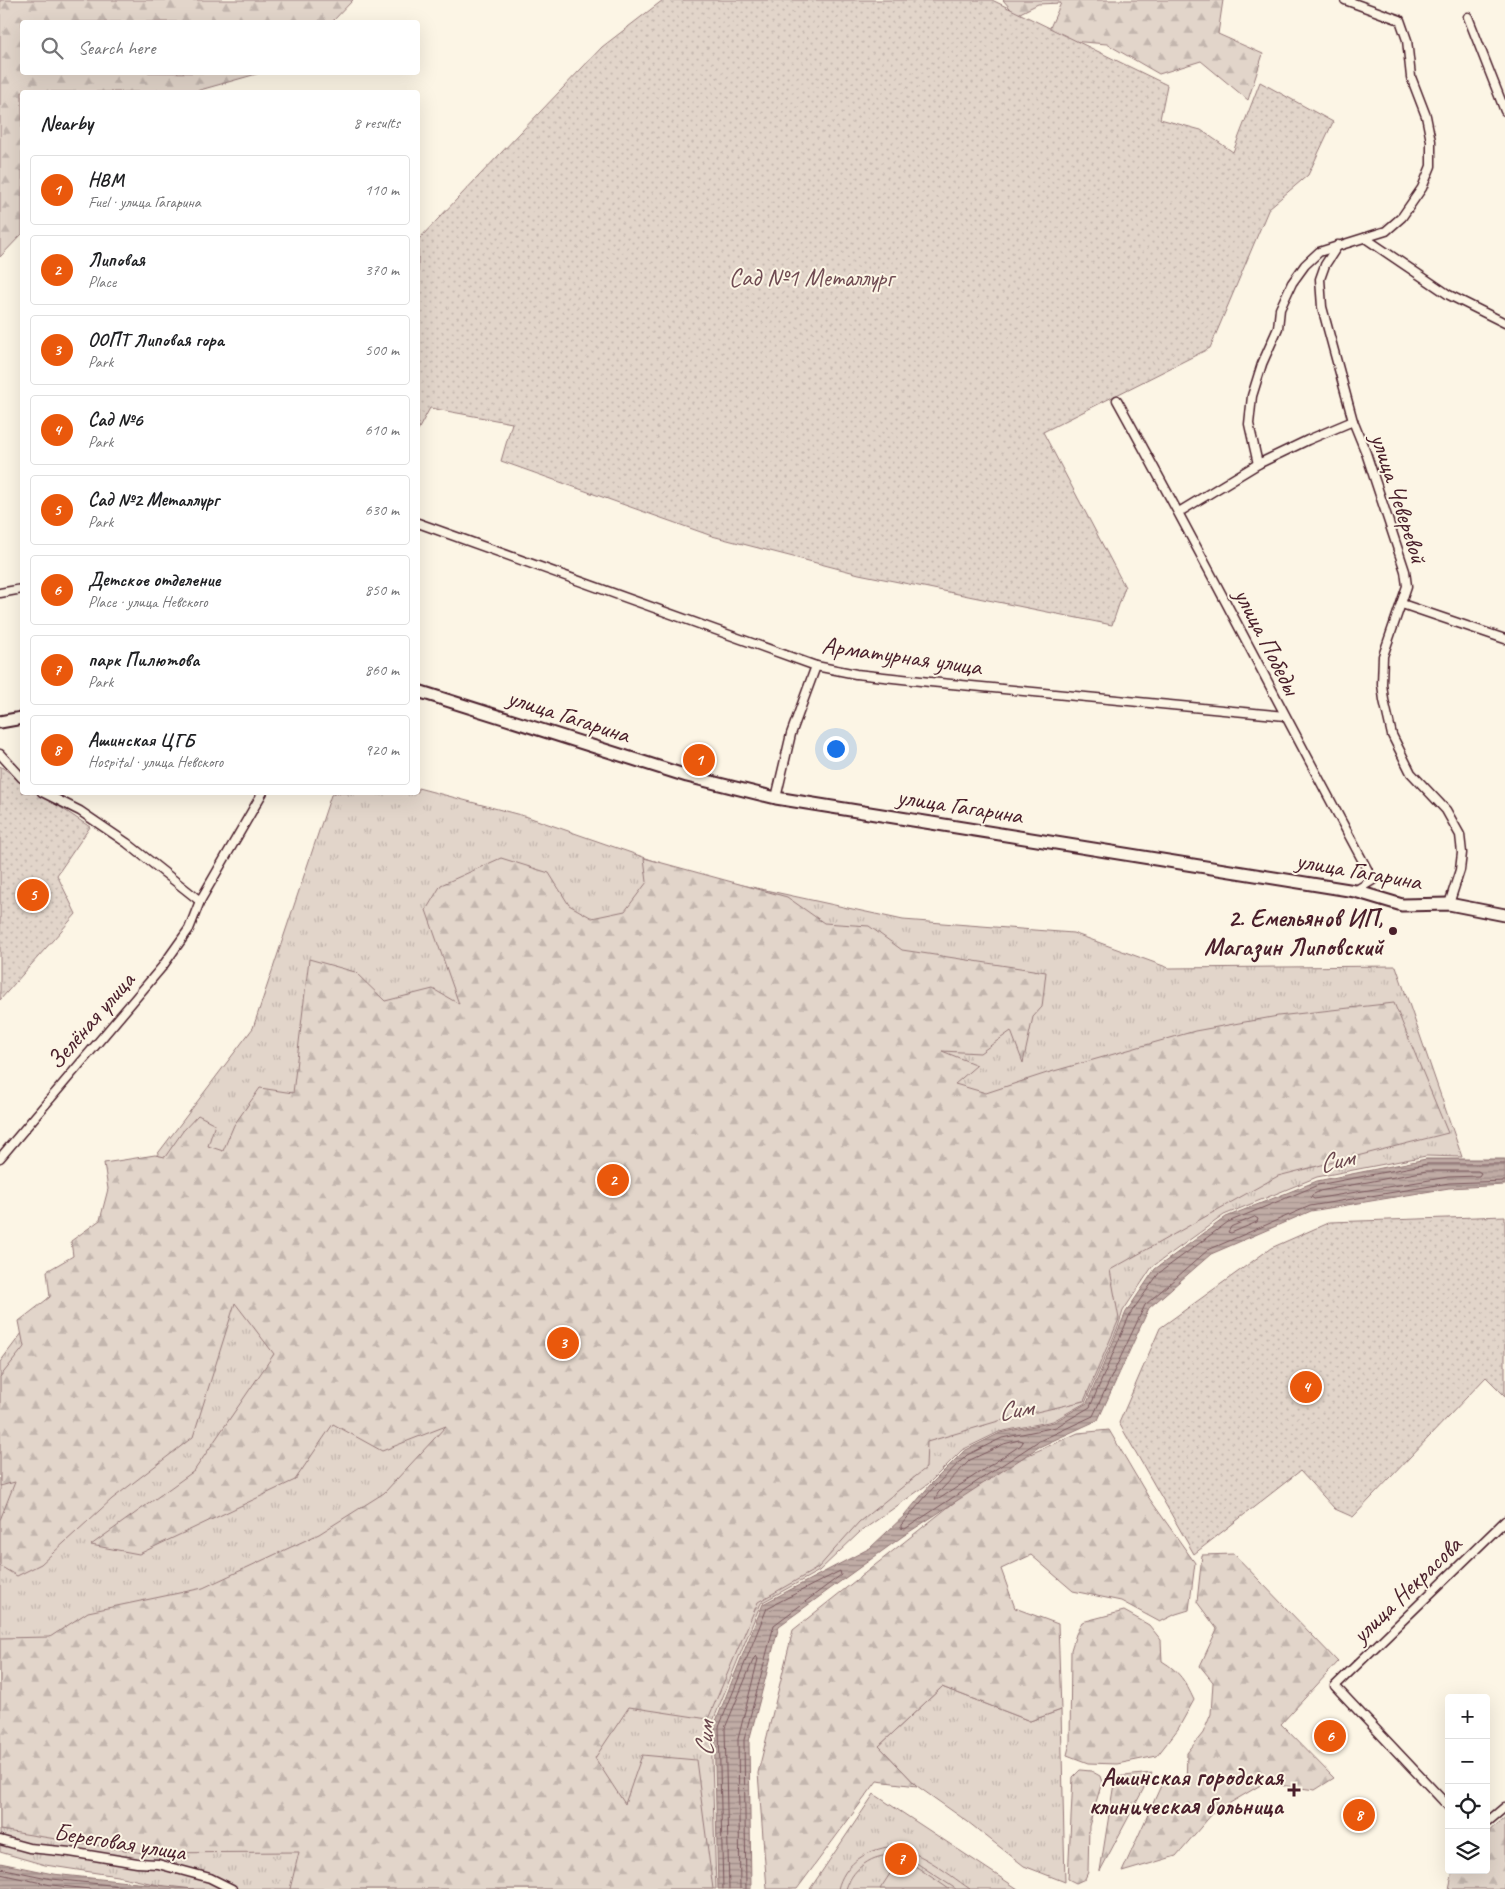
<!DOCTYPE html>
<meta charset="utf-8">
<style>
body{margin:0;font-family:Caveat,sans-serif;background:#f6f6f6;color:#202124}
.controls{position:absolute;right:15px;bottom:15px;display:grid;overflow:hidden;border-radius:5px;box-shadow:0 5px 20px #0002}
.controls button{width:45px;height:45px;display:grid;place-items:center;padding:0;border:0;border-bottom:1px solid #e0e0e0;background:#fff;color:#202124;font:25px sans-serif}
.you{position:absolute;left:835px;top:748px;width:18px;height:18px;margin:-12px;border:4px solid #fff;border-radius:50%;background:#1a73e8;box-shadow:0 0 0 8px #1a73e833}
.badge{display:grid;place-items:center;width:32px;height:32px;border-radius:50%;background:#ea580c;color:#fff;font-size:16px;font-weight:700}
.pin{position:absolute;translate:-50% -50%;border:2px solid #fff;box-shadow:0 1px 5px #0006}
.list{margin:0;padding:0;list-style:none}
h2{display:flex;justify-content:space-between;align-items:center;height:65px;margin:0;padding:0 20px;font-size:21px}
h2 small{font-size:16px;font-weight:400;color:#757577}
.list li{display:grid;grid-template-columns:32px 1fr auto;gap:15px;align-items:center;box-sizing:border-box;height:70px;margin:0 10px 10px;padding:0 10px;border:1px solid #e0e0e0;border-radius:5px}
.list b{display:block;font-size:19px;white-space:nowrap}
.list p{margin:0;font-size:16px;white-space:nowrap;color:#757577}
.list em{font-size:16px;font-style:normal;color:#757577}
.icon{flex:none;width:28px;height:28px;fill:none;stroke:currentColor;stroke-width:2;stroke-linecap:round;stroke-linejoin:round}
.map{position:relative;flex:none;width:1505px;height:1889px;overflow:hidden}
.search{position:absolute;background:#fff;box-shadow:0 5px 20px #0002;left:20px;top:20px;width:400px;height:55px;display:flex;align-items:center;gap:12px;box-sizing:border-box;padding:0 18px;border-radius:5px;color:#757577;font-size:19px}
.panel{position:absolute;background:#fff;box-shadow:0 5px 20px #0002;left:20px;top:90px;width:400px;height:705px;border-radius:5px}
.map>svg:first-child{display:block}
.grass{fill:url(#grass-tufts);stroke:#967a7a}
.forest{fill:url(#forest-firs);stroke:#967a7a}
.garden{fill:url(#garden-dots);stroke:#967a7a}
.pitch{fill:#e2d5ca;stroke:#967a7a}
.water{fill:url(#water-rules);stroke:#917474}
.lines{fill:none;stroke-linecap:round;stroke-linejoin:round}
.shore{stroke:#79575c;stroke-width:1}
.street-casing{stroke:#4a1f2b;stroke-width:11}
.secondary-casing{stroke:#4a1f2b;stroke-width:15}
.street{stroke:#fcf5e5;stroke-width:8}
.secondary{stroke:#fcf5e5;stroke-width:11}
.poi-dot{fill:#4a1f2b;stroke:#fcf5e5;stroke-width:2}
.labels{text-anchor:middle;stroke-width:4;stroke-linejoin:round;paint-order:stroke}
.park-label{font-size:25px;fill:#704c53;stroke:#fcf5e5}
.street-label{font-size:25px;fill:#4a1f2b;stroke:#fcf5e5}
.poi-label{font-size:25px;font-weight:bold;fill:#4a1f2b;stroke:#fcf5e5;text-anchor:end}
.water-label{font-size:26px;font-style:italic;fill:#6d4950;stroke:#fcf5e5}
</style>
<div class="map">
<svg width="1505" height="1889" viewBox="0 0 1505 1889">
<defs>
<pattern id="grass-tufts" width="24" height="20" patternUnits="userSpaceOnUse" patternTransform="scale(1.25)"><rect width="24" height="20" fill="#e2d5ca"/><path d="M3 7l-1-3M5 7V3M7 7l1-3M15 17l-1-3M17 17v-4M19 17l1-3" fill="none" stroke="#c3b6ae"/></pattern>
<pattern id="forest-firs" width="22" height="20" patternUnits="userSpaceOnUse" patternTransform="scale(1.25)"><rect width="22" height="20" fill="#e2d5ca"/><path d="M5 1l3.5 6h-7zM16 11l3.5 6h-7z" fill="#c3b6ae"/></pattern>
<pattern id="garden-dots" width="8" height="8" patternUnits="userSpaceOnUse" patternTransform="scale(1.25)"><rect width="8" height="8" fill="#e2d5ca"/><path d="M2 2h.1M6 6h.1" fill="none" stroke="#c3b6ae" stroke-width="1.8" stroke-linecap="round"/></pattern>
<pattern id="water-rules" width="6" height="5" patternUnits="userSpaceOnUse" patternTransform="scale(1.25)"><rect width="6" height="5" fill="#c0aca5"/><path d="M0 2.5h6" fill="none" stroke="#9e8b87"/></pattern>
</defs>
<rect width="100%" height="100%" fill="#fcf5e5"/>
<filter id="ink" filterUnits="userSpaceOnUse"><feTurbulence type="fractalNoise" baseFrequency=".02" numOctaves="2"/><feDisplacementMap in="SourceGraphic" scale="10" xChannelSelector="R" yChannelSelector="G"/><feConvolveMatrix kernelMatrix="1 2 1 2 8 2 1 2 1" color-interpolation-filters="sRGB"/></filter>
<g filter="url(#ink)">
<g class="grass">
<polygon points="418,788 528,817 692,874 903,920 1073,933 1169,968 1396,966 1462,1157 1426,1156 1317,1177 1224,1215 1152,1267 1123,1311 1118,1327 1085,1403 1053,1421 999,1432 962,1450 928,1484 860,1532 819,1571 761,1603 711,1726 716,1889 177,1889 117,1876 45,1865 0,1852 0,1362 253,1028 331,795 334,793 418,792"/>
<polygon points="942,1687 1030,1721 1061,1710 1065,1882 1024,1866 968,1822 917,1786 879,1746"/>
<polygon points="874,1794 1018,1889 810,1889"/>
</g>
<g class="forest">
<polygon points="0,0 353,0 332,22 22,22 22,72 260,73 193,92 22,92 22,234 0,257"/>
<polygon points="1003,0 1223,0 1218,34 1263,54 1248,100 1201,61 1159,74 1107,44 1071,41 1048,32 1061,3 1038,4 1016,15"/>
<polygon points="501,858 549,873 569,905 592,918 625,911 647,882 644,858 787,897 824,923 869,926 902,950 1046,972 1042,1007 1033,1017 1023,1063 1011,1031 980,1053 942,1051 977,1065 955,1084 986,1093 1047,1073 1195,1031 1278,1016 1394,1003 1448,1133 1278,1176 1110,1270 1119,1319 1084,1401 1002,1420 927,1442 926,1468 859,1522 818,1568 758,1602 708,1719 629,1707 595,1758 625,1804 642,1755 696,1760 713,1889 290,1889 299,1852 143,1853 0,1830 0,1638 50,1637 88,1612 203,1588 319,1534 384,1493 446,1426 382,1451 333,1424 295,1480 139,1554 91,1545 194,1471 274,1354 235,1303 193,1437 112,1499 41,1564 17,1576 0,1566 0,1520 15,1482 0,1486 0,1377 24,1347 19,1321 50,1297 47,1271 73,1256 71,1241 100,1220 108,1189 104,1163 155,1155 165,1157 183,1131 198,1115 215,1124 208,1146 223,1151 234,1125 260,1088 293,1093 309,959 355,972 385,1001 433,989 459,1004 426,910 441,885"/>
<polygon points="1109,1430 1149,1498 1195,1563 1189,1610 1176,1614 1160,1622 1121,1601 1073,1591 1031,1555 1001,1569 1015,1608 1058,1624 1061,1710 1030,1721 942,1687 879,1746 917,1786 877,1781 797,1889 767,1889 758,1773 793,1630 985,1478 1028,1455 1078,1433"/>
<polygon points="1234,1554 1338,1662 1281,1724 1334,1778 1315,1790 1264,1783 1213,1813 1176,1856 1122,1872 1164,1779 1186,1785 1187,1753 1203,1733 1211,1714 1213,1682 1200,1666 1217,1629 1197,1602 1202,1555"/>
<path d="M 1124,1611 L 1149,1625 L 1161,1640 L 1162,1661 C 1180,1672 1185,1681 1194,1700 L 1178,1729 L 1157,1756 L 1117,1764 L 1088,1763 L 1067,1755 L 1070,1743 L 1071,1650 L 1076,1634 L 1082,1622 Z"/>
<polygon points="1080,1770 1091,1771 1100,1776 1102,1782 1089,1826 1088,1872 1085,1879 1076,1883 1068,1879 1073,1777"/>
<polygon points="1152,1773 1100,1871 1115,1777"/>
<polygon points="1505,1817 1505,1889 1449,1889 1453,1870 1486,1870 1486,1835"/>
</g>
<g class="garden">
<polygon points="663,0 992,0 1167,85 1160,119 1201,130 1233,152 1260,82 1333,122 1308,175 1269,208 1210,348 1043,432 1125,587 1112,625 859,574 712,536 501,461 512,423 430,408 418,430 418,240 602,47"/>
<polygon points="0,766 22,781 22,792 39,793 90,827 57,875 76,914 0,1000"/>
<polygon points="1505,1216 1505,1396 1486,1377 1353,1517 1335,1509 1300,1471 1194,1554 1119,1423 1160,1328 1271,1248 1330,1222"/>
</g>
<path class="pitch" d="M 887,1847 C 918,1848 945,1872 970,1889 L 956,1889 L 912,1860 L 902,1857 L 949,1889 L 880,1889 L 901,1857 C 878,1850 853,1866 846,1889 L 838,1889 C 844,1865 863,1852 887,1847 Z"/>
<g class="water">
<polygon points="1426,1159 1505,1159 1505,1185 1449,1188 1311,1211 1211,1254 1149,1308 1098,1420 1039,1447 903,1536 779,1626 749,1741 751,1889 718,1889 714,1726 763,1604 870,1548 905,1515 930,1485 964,1451 1000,1433 1054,1422 1087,1403 1126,1312 1155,1269 1226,1217 1317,1181"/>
<polygon points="0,1863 53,1874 194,1889 0,1889"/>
</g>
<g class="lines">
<g class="shore">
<polyline points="1505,1164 1427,1164 1318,1185 1228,1222 1159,1273 1130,1314 1090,1407 1056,1427 1002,1438 967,1455 933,1488 901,1525 901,1528 905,1529 1037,1442 1093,1416 1145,1305 1208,1250 1310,1206 1449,1183 1505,1181"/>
<polygon points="1427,1171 1478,1171 1481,1173 1479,1176 1448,1177 1314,1199 1311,1197 1312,1195 1320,1191"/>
<polygon points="1255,1217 1258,1219 1257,1222 1231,1233 1228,1232 1231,1227"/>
<polygon points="1020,1440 1023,1442 1021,1445 939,1499 935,1499 938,1493 970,1460 1004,1444"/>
<polyline points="0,1868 52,1879 148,1889"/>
<polyline points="0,1874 51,1885 90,1889"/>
<polyline points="723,1889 719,1727 767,1608 840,1571 841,1575 774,1625 744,1740 746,1889"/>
<polyline points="729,1889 725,1728 754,1658 756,1656 758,1659 738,1739 740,1889"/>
</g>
<defs>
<g id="street">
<polyline points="1468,17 1505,111"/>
<polyline points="1365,238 1449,295 1505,323"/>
<polyline points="1338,245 1325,265 1320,279 1322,307 1353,421 1366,453 1405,571 1407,586 1383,656 1382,684 1384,700 1392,735 1411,773 1446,810 1460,835 1462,853 1460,870 1449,904"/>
<path d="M 1117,400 C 1205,559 1287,721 1373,880 L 1355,891"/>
<polyline points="1258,464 1249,424 1252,396 1262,364 1278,328 1280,309 1292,283 1305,265 1319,252 1386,231 1402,217 1422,188 1431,166 1431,141 1426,116 1411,77 1407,40 1400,20 1345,0"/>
<polyline points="1179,512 1258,464 1308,440 1353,421"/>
<polyline points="418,523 816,666 856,674 930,682 1285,716"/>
<polyline points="0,593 22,589"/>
<polyline points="1402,604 1505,639"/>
<polyline points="0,754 22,778"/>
<polyline points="42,792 80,811 127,843 200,901"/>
<polyline points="776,798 791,734 816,666"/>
<polyline points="0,1158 162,967 189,929 200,901 263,792"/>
<polyline points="1449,1807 1335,1686 1505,1521"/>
<polyline points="1486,1823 1505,1807"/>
<polyline points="0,1840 29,1848 70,1852 137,1863 158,1864 210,1878 232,1889"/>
</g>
<g id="secondary">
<polyline points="418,691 687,776 776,798 1355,891 1402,905 1449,904 1505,915"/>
<polyline points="0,722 22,718"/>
</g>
</defs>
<use href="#street" class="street-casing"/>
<use href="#secondary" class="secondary-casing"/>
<use href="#street" class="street"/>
<use href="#secondary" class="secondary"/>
</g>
</g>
<g class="poi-dot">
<circle cx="1393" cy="931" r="5"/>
<path d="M1291.5 1782.5h5v5h5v5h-5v5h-5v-5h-5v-5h5z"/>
</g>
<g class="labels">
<g class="park-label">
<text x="811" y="286">Сад №1 Металлург</text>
</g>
<g class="street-label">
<text transform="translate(1400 498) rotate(72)" y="9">улица Чеверевой</text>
<text transform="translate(1268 641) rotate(63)" y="9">улица Победы</text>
<text transform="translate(902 655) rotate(8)" y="9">Арматурная улица</text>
<text transform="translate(569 715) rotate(18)" y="9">улица Гагарина</text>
<text transform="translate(960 805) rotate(9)" y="9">улица Гагарина</text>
<text transform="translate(1359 870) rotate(10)" y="9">улица Гагарина</text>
<text transform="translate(90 1020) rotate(-49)" y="9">Зелёная улица</text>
<text transform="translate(1406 1589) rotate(-44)" y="9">улица Некрасова</text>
<text transform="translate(120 1841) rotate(9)" y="9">Береговая улица</text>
</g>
<g class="poi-label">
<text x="1383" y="926">2. Емельянов ИП,<tspan x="1383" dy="29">Магазин Липовский</tspan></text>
<text x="1283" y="1785">Ашинская городская<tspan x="1283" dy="29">клиническая больница</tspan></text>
</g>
<g class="water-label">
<text transform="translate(1336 1160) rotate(-13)" y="9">Сим</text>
<text transform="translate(1015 1409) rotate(-9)" y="9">Сим</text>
<text transform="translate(704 1739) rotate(-88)" y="9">Сим</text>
</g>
</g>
</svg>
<div class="controls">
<button>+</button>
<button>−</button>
<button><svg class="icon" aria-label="locate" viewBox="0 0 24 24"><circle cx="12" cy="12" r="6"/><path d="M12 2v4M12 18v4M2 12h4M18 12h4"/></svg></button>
<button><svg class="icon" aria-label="layers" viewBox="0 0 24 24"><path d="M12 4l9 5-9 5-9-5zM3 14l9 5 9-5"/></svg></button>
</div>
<div class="you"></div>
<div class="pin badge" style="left:699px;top:760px">1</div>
<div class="pin badge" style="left:613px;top:1180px">2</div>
<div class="pin badge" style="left:563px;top:1343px">3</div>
<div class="pin badge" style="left:1306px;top:1387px">4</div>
<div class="pin badge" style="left:33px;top:895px">5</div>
<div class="pin badge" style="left:1330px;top:1736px">6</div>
<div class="pin badge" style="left:901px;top:1859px">7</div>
<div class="pin badge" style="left:1359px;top:1815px">8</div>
<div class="search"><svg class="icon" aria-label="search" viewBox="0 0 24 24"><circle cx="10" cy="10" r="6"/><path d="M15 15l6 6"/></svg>Search here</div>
<section class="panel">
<h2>Nearby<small>8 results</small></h2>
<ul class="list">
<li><span class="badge">1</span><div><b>НВМ</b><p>Fuel · улица Гагарина</p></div><em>110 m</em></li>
<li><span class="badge">2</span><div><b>Липовая</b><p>Place</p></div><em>370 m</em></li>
<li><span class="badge">3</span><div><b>ООПТ Липовая гора</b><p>Park</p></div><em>500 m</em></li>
<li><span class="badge">4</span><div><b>Сад №6</b><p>Park</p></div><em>610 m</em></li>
<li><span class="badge">5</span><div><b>Сад №2 Металлург</b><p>Park</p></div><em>630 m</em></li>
<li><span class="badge">6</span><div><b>Детское отделение</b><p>Place · улица Невского</p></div><em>850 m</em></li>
<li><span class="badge">7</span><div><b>парк Пилютова</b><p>Park</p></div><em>860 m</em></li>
<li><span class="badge">8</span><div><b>Ашинская ЦГБ</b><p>Hospital · улица Невского</p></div><em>920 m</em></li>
</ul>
</section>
</div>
